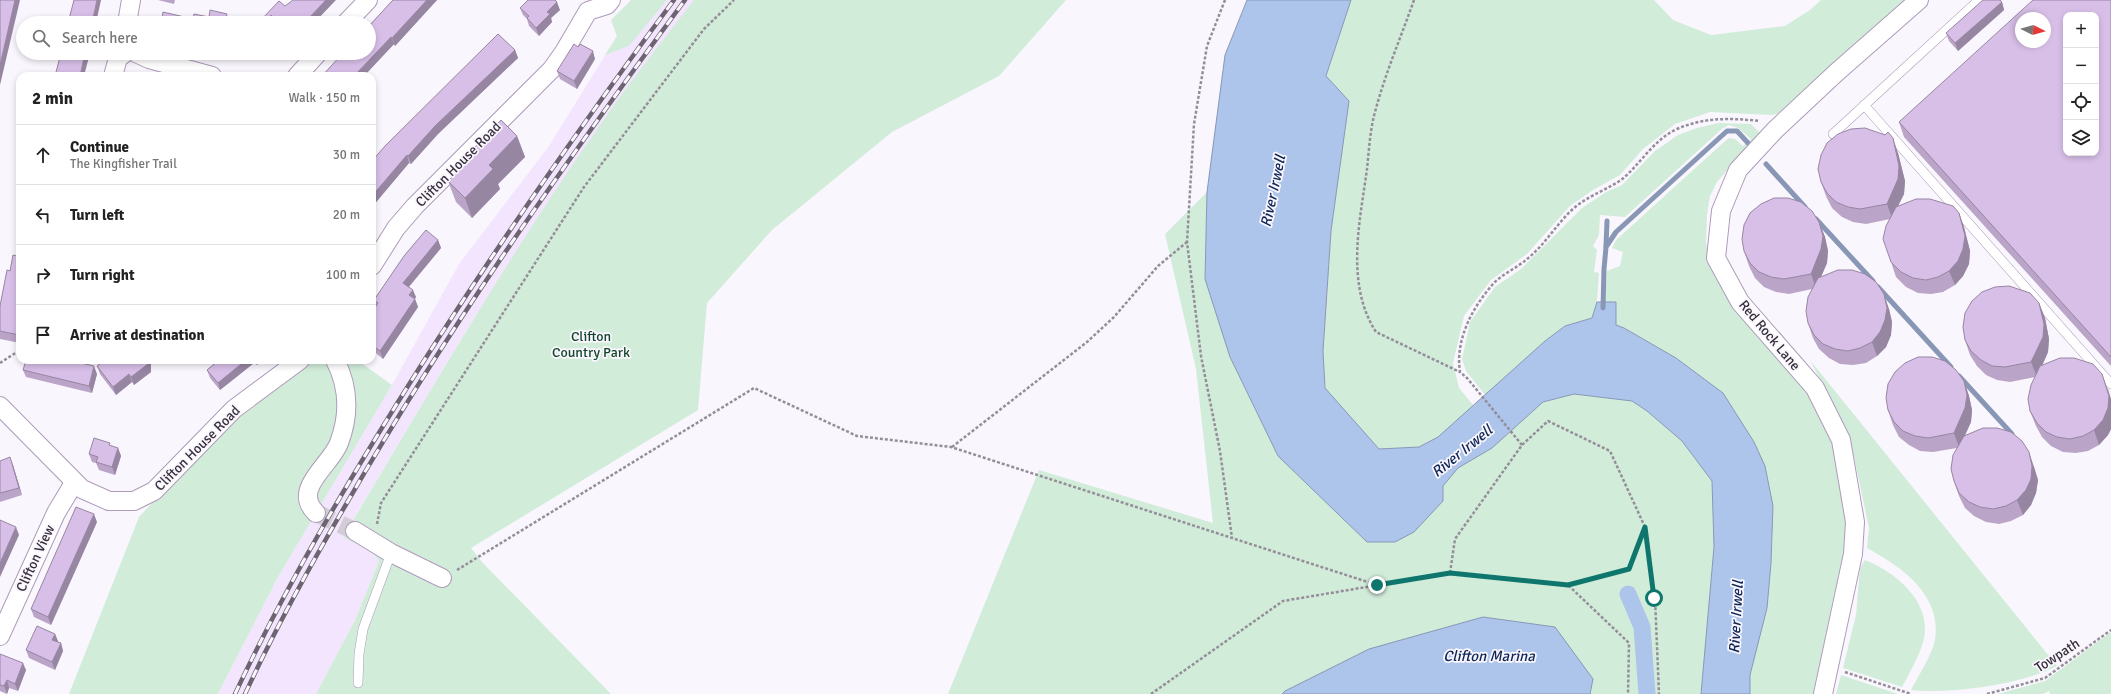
<!DOCTYPE html>
<meta charset="utf-8">
<style>
body{margin:0;font-family:Signika,sans-serif;background:#f6f6f6;color:#222}
.controls{position:absolute;right:12px;top:12px;display:grid;overflow:hidden;border-radius:8px;box-shadow:0 2px 6px #0003}
.controls button{width:36px;height:36px;display:grid;place-items:center;padding:0;border:0;border-bottom:1px solid #e0e0e0;background:#fff;color:#222;font:20px sans-serif}
.compass{position:absolute;left:2015px;top:12px;width:36px;height:36px;border-radius:50%;background:#fff;box-shadow:0 2px 6px #0003;rotate:95deg}
.stop{position:absolute;width:12px;height:12px;margin:-9px;border:3px solid #0f766e;border-radius:50%;background:#fff}
.stop.end{background:#0f766e;border-color:#fff;box-shadow:0 1px 4px #0008}
.list{margin:0;padding:0;list-style:none}
h2{display:flex;justify-content:space-between;align-items:center;height:52px;margin:0;padding:0 16px;font-size:17px}
h2 small{font-size:13px;font-weight:400;color:#767676}
.list li{display:grid;grid-template-columns:26px 1fr auto;gap:12px;align-items:center;box-sizing:border-box;height:60px;padding:0 16px;border-top:1px solid #e0e0e0}
.list b{display:block;font-size:15px;white-space:nowrap}
.list p{margin:0;font-size:13px;white-space:nowrap;color:#767676}
.list em{font-size:13px;font-style:normal;color:#767676}
.icon{flex:none;width:22px;height:22px;fill:none;stroke:currentColor;stroke-width:2;stroke-linecap:round;stroke-linejoin:round}
.map{position:relative;flex:none;width:2111px;height:694px;overflow:hidden}
.search{position:absolute;background:#fff;box-shadow:0 2px 6px #0003;left:16px;top:16px;width:360px;height:44px;display:flex;align-items:center;gap:10px;box-sizing:border-box;padding:0 14px;border-radius:22px;color:#767676;font-size:15px}
.panel{position:absolute;background:#fff;box-shadow:0 2px 6px #0003;left:16px;top:72px;width:360px;height:292px;border-radius:12px}
.map>svg:first-child{display:block}
.built{fill:#f4e5fe}
.green{fill:#d2ecda}
.water{fill:#adc4eb;stroke:#8997b6}
.lines{fill:none;stroke-linecap:round;stroke-linejoin:round}
.stream{stroke:#8997b6;stroke-width:5}
.canal{stroke:#adc4eb;stroke-width:17}
.street-tunnel{stroke:#d3ced6;stroke-width:18;stroke-dasharray:18 9;stroke-linecap:butt}
.lane-casing{stroke:#ae9bba;stroke-width:10}
.street-casing{stroke:#ae9bba;stroke-width:20}
.path{stroke:#948e98;stroke-width:2.5;stroke-dasharray:3 2;stroke-linecap:butt}
.lane{stroke:#fff;stroke-width:9}
.street{stroke:#fff;stroke-width:18}
.rail-casing{stroke:#6c6571;stroke-width:4.5}
.rail{stroke:#faf6fd;stroke-width:3;stroke-dasharray:9;stroke-linecap:butt}
.wall{fill:#baa4c8}
.shaded-wall{fill:#9786a2}
.building{fill:#d8bfe8;stroke:#9786a2;fill-rule:evenodd}
.route{stroke:#0f766e;stroke-width:5}
.labels{text-anchor:middle;stroke-width:3.5;stroke-linejoin:round;paint-order:stroke}
.street-label{font-size:14px;fill:#362e3b;stroke:#faf6fd}
.park-label{font-size:14px;fill:#12462a;stroke:#faf6fd}
.water-label{font-size:15px;font-style:italic;fill:#0d2756;stroke:#faf6fd}
</style>
<div class="map">
<svg width="2111" height="694" viewBox="0 0 2111 694">
<rect width="100%" height="100%" fill="#faf6fd"/>
<polygon class="built" points="651,0 714,0 604,120 474,318 343,536 373,552 379,561 355,620 316,694 218,694 278,577 392,385 459,264 549,146 617,36"/>
<g class="green">
<polygon points="631,0 667,0 629,46 605,55 617,36 611,20"/>
<path d="M 694,0 L 1066,0 L 999,76 L 892,132 L 772,230 L 707,303 L 698,410 L 471,548 L 482,562 L 611,694 L 316,694 L 355,620 L 379,561 L 372,552 L 343,537 C 434,385 523,230 627,87 C 649,58 671,29 694,0 Z"/>
<polygon points="1351,0 1654,0 1673,20 1711,35 1785,26 1810,10 1821,0 1905,0 1781,114 1770,115 1710,112 1675,124 1643,149 1620,175 1593,190 1570,206 1527,254 1491,280 1464,316 1453,363 1459,388 1474,406 1438,437 1419,447 1379,449 1325,389 1323,351 1331,231 1349,101 1326,77"/>
<polygon points="1718,123 1751,124 1761,134 1744,150 1717,182 1710,196 1707,214 1706,244 1712,269 1724,293 1805,388 1829,431 1840,468 1847,513 1847,539 1828,623 1816,694 1750,694 1750,675 1767,608 1771,563 1773,507 1765,466 1754,442 1740,421 1676,358 1624,328 1616,325 1616,303 1605,302 1607,271 1620,266 1623,252 1612,248 1616,240 1724,142 1729,138 1735,139 1743,146 1751,139 1738,128 1729,125 1723,128 1625,217 1600,215 1599,235 1593,246 1597,250 1594,272 1599,273 1597,302 1592,318 1565,326 1545,341 1486,396 1466,371 1462,359 1470,322 1495,287 1521,269 1582,208 1606,192 1622,185 1655,151 1678,135 1697,128"/>
<polygon points="1207,192 1205,279 1230,357 1278,456 1443,486 1458,468 1492,448 1543,402 1574,394 1632,401 1647,411 1682,441 1712,481 1714,547 1701,694 948,694 1039,470 1213,523 1196,369 1165,234"/>
<polygon points="307,360 357,360 392,385 278,577 218,694 69,694 139,517 242,406"/>
<path d="M 1810,360 L 2057,666 C 2021,685 1950,694 1911,690 C 1918,676 1932,655 1935,640 C 1942,595 1902,567 1867,548 L 1869,528 L 1850,438 Z"/>
<path d="M 1865,560 C 1893,571 1926,597 1925,630 C 1925,647 1910,672 1902,687 L 1843,668 L 1856,615 L 1860,568 Z"/>
<polygon points="2111,632 2111,694 2050,694 2049,691 2043,694 1998,694 2045,681"/>
<polygon points="1841,675 1898,694 1836,694"/>
</g>
<g class="water">
<polygon points="1247,0 1351,0 1326,76 1349,101 1331,231 1323,351 1325,388 1379,449 1419,447 1438,437 1545,341 1565,326 1592,318 1597,302 1616,302 1616,325 1624,328 1676,358 1723,393 1754,442 1765,466 1773,506 1771,563 1767,608 1750,675 1750,694 1701,694 1714,547 1712,481 1682,441 1647,411 1632,401 1574,394 1543,402 1492,448 1458,468 1443,486 1443,501 1414,532 1395,542 1367,542 1278,456 1230,357 1205,279 1207,192 1225,55"/>
<polygon points="1483,617 1555,627 1593,679 1590,694 1282,694 1285,691 1369,649"/>
</g>
<g class="lines">
<g class="stream">
<polyline points="1766,164 1805,207"/>
<polyline points="1816,219 1873,281"/>
<polyline points="1606,246 1607,221"/>
<polyline points="1878,287 1951,367"/>
<polyline points="1603,308 1604,269 1606,247 1616,232 1727,131 1737,131 1748,143"/>
<polyline points="1959,376 2012,434"/>
</g>
<polyline class="canal" points="1628,594 1642,627 1647,694"/>
<polyline class="street-tunnel" points="316,513 355,531"/>
<defs>
<g id="lane">
<polyline points="1864,105 2111,384"/>
<polyline points="1833,134 1979,0"/>
<polyline points="358,683 359,654 363,629 391,553"/>
</g>
<g id="street">
<polyline points="127,23 131,0"/>
<polyline points="346,23 368,0"/>
<polyline points="136,53 149,59 212,76"/>
<polyline points="113,76 118,58 125,53"/>
<polyline points="297,76 318,53"/>
<polyline points="372,266 396,228 415,206 552,69 564,52 588,11 607,5 611,0"/>
<polyline points="0,406 82,489 109,501 134,501 154,491 234,409 300,360"/>
<path d="M 316,513 C 291,489 331,465 339,443 C 350,414 349,387 335,360"/>
<polyline points="355,531 391,553 442,578"/>
<polyline points="0,636 56,513 74,483"/>
<polyline points="1823,694 1853,554 1855,522 1841,440 1815,388 1740,302 1716,258 1721,211 1738,170 1775,130 1837,72 1919,0"/>
</g>
</defs>
<use href="#lane" class="lane-casing"/>
<use href="#street" class="street-casing"/>
<g class="path">
<polyline points="1225,0 1207,46 1194,124 1187,242 1201,356 1220,451 1232,538"/>
<path d="M 1414,0 C 1401,37 1385,74 1375,112 C 1370,130 1369,150 1367,169 C 1360,221 1345,284 1376,332 L 1460,372"/>
<polyline points="0,363 20,350"/>
<path d="M 1522,445 L 1467,378 L 1460,372 C 1455,340 1472,308 1493,284 C 1502,274 1517,268 1527,259 C 1545,245 1557,223 1574,208 C 1588,196 1606,190 1621,180 C 1639,166 1653,140 1677,129 C 1704,117 1731,118 1760,121"/>
<polyline points="952,447 1087,342 1114,317 1158,266 1187,242"/>
<polyline points="377,524 381,503 584,187 704,29 734,0"/>
<polyline points="1645,528 1655,598 1659,694"/>
<polyline points="457,570 754,388 857,436 951,447 1377,585"/>
<polyline points="1450,573 1455,539 1522,445 1548,421 1610,451 1645,527 1629,569 1568,585"/>
<polyline points="1845,672 1911,694"/>
<polyline points="1151,694 1283,601 1450,573 1568,585 1629,643 1628,694"/>
<polyline points="1987,694 2045,678 2111,630"/>
</g>
<use href="#lane" class="lane"/>
<use href="#street" class="street"/>
<defs>
<g id="rail">
<path d="M 235,694 C 288,581 353,473 420,367 C 500,241 585,120 674,0"/>
<path d="M 245,694 C 276,627 311,564 348,501 C 449,326 566,162 685,0"/>
</g>
</defs>
<use href="#rail" class="rail-casing"/>
<use href="#rail" class="rail"/>
</g>
<g class="wall">
<polygon points="158,0 175,0 174,4"/>
<polygon points="393,0 437,0 395,46 394,44 364,76 322,76"/>
<polygon points="2111,0 2111,366 1904,137 1899,122"/>
<polygon points="2002,2 2004,10 1958,51 1949,41 1946,33"/>
<polygon points="285,6 314,23 274,23 273,22 273,23 161,23 209,17 260,21"/>
<polygon points="520,8 560,10 551,18 552,22 539,36 529,26 527,19 523,15"/>
<polygon points="515,50 518,58 438,134 411,164 409,163 372,207 372,161"/>
<polygon points="238,53 271,53 271,57 238,55"/>
<polygon points="595,59 577,89 560,79 557,71"/>
<polygon points="517,136 525,157 498,184 500,189 472,218 456,202 448,181 475,154 473,149"/>
<polygon points="1898,153 1905,181 1904,194 1898,206 1959,213 1964,227 1970,251 1969,264 1963,276 1955,285 1943,292 1931,294 1918,293 1906,287 1896,277 1891,262 1890,219 1866,224 1853,222 1842,217 1832,208 1826,196 1821,182"/>
<polygon points="1819,222 1825,237 1828,251 1827,263 1821,277 1889,309 1892,322 1891,335 1886,347 1877,356 1866,363 1853,365 1840,364 1829,358 1819,349 1813,338 1808,323 1812,289 1789,294 1776,292 1764,287 1755,278 1749,266 1744,251"/>
<polygon points="438,240 441,248 409,287 416,297 415,299 418,307 383,359 372,350 372,312 376,306 374,300"/>
<polygon points="20,244 20,343 0,339 0,306 10,271 17,256"/>
<polygon points="2039,303 2045,318 2049,339 2048,352 2042,366 2108,389 2111,399 2111,429 2108,435 2099,445 2088,451 2076,453 2063,452 2051,446 2042,437 2036,426 2030,411 2035,377 2010,382 1997,380 1986,375 1977,366 1970,355 1965,340"/>
<polygon points="105,360 150,360 151,364 151,372 134,385 132,382 116,395 100,374 97,366"/>
<polygon points="219,360 261,360 257,365 254,363 220,390 210,378 207,370"/>
<polygon points="23,370 97,374 92,393 26,377"/>
<polygon points="1964,381 1969,396 1972,410 1971,422 1965,436 2034,467 2038,480 2036,493 2031,505 2023,515 2011,521 1999,524 1986,522 1974,516 1965,508 1959,496 1954,481 1957,448 1933,452 1920,451 1909,445 1899,437 1893,425 1888,410"/>
<polygon points="111,446 118,448 121,456 115,475 99,470 96,463 92,462 89,454"/>
<polygon points="0,461 13,465 22,495 0,502"/>
<polygon points="97,522 51,625 34,617 31,609"/>
<polygon points="55,634 58,642 61,643 63,651 55,670 29,658 26,650"/>
<polygon points="0,654 26,670 18,691 9,688 7,694 0,691"/>
</g>
<g class="shaded-wall">
<polygon points="15,0 20,0 0,85 0,65"/>
<polygon points="97,0 101,0 96,23 92,23"/>
<polygon points="326,0 336,0 314,23 304,23"/>
<polygon points="427,0 437,0 395,46 392,38"/>
<polygon points="557,2 560,10 551,18 552,22 539,36 536,28 547,12"/>
<polygon points="2002,2 2004,10 1958,51 1955,43"/>
<polygon points="271,15 273,22 273,23 270,23"/>
<polygon points="391,37 394,44 364,76 354,76"/>
<polygon points="515,50 518,58 438,134 411,164 408,156 435,126"/>
<polygon points="593,51 595,59 577,89 574,81"/>
<polygon points="85,53 90,53 84,76 80,76"/>
<polygon points="517,136 525,157 498,184 500,189 472,218 465,198 489,165"/>
<polygon points="1893,138 1898,153 1905,181 1904,194 1892,218 1887,204"/>
<polygon points="407,155 409,163 372,207 372,196"/>
<polygon points="1959,213 1964,227 1970,251 1969,264 1963,276 1955,285 1949,271"/>
<polygon points="1819,222 1825,237 1828,251 1827,263 1816,288 1811,274"/>
<polygon points="438,240 441,248 406,290 403,283"/>
<polygon points="413,290 416,297 412,303 409,295"/>
<polygon points="1884,294 1889,309 1892,322 1891,335 1886,347 1877,356 1872,342"/>
<polygon points="415,299 418,307 383,359 380,351"/>
<polygon points="2039,303 2045,318 2049,339 2048,352 2037,377 2031,362"/>
<polygon points="148,360 150,360 151,364 151,372 134,385 131,377"/>
<polygon points="246,360 253,360 254,363 220,390 218,383"/>
<polygon points="255,360 261,360 257,365"/>
<polygon points="94,366 97,374 92,393 89,386"/>
<polygon points="129,374 132,382 116,395 113,387"/>
<polygon points="2102,374 2111,399 2111,429 2108,435 2099,445 2094,430"/>
<polygon points="1964,381 1969,396 1972,410 1971,422 1959,447 1954,433"/>
<polygon points="118,448 121,456 115,475 112,467"/>
<polygon points="2029,452 2034,467 2038,480 2036,493 2031,505 2023,515 2017,500"/>
<polygon points="10,457 13,465 22,495 19,488"/>
<polygon points="94,514 97,522 51,625 48,617"/>
<polygon points="16,527 19,535 0,577 0,563"/>
<polygon points="55,634 58,641 55,647 52,640"/>
<polygon points="61,643 63,651 55,670 52,662"/>
<polygon points="23,663 26,670 18,691 15,684"/>
<polygon points="7,680 9,688 7,694 4,686"/>
</g>
<g class="building">
<polygon points="0,0 15,0 0,65"/>
<polygon points="74,0 97,0 92,23 68,23"/>
<polygon points="293,0 326,0 304,23 279,23 271,15 270,23 161,23 163,12 193,19 194,14 209,17 210,10 227,14 226,19 260,21 279,1 285,6"/>
<polygon points="393,0 427,0 392,38 391,37 354,76 322,76 343,53 369,53 369,26"/>
<polygon points="528,0 555,0 557,2 547,12 550,14 536,28 527,18 529,16 520,8"/>
<polygon points="1983,0 2000,0 2002,2 1955,43 1946,33"/>
<path d="M 2033,0 L 2111,0 L 2111,357 L 1899,122 ZM 2066,15 L 2096,15 L 2096,153 L 2066,153 ZM 2021,18 L 2045,18 L 2045,42 L 2021,42 Z"/>
<polygon points="498,34 515,50 435,126 408,156 407,155 372,196 372,161 385,146"/>
<polygon points="574,44 578,47 580,44 593,51 574,81 557,71"/>
<polygon points="61,53 85,53 80,76 55,76"/>
<polygon points="501,120 517,136 489,165 493,169 465,198 448,181 476,153 473,149"/>
<polygon points="1865,128 1885,135 1888,132 1893,138 1899,166 1898,179 1887,204 1860,209 1848,207 1836,202 1827,193 1821,182 1818,169 1821,155 1827,143 1838,134 1851,129"/>
<polygon points="1774,198 1788,198 1801,202 1812,211 1819,222 1823,236 1821,249 1811,274 1784,279 1771,277 1759,272 1750,263 1744,251 1742,239 1744,225 1750,213 1761,204"/>
<polygon points="1916,199 1930,199 1953,206 1959,213 1965,236 1963,249 1958,261 1949,271 1938,277 1926,280 1913,278 1901,272 1891,262 1883,239 1886,226 1896,207"/>
<polygon points="426,230 438,240 403,283 413,290 409,295 415,299 380,351 372,345 372,312 378,303 374,300 404,256"/>
<polygon points="20,244 20,330 19,335 0,331 0,306 7,270 10,271 13,255 17,256"/>
<polygon points="1838,270 1852,270 1865,274 1876,282 1884,294 1887,308 1885,320 1880,332 1872,342 1860,348 1848,351 1835,349 1823,344 1814,335 1808,323 1806,311 1808,297 1818,278"/>
<polygon points="2009,286 2030,293 2039,303 2044,324 2043,337 2031,362 2005,367 1992,366 1981,360 1971,351 1965,340 1963,327 1965,313 1972,301 1982,292 1995,287"/>
<polygon points="1918,357 1932,357 1945,361 1956,370 1964,381 1967,395 1965,408 1954,433 1928,438 1915,436 1903,431 1894,422 1888,410 1886,398 1888,384 1895,372 1905,363"/>
<polygon points="2060,358 2074,358 2093,364 2102,374 2109,396 2108,408 2103,420 2094,430 2083,436 2070,439 2057,437 2046,432 2037,423 2030,411 2028,399 2031,385 2040,366"/>
<polygon points="26,360 68,360 94,366 89,386 23,370"/>
<polygon points="105,360 148,360 148,364 131,377 129,374 113,387 97,366"/>
<polygon points="219,360 246,360 218,383 207,370"/>
<polygon points="1983,428 1997,428 2011,432 2022,441 2029,452 2032,466 2031,479 2026,490 2017,500 2006,506 1993,509 1980,507 1969,502 1959,493 1954,481 1951,469 1953,455 1964,436"/>
<polygon points="94,438 110,443 109,445 118,448 112,467 96,462 98,457 89,454"/>
<polygon points="10,457 19,488 0,493 0,461"/>
<polygon points="76,507 94,514 48,617 31,609"/>
<polygon points="0,520 16,527 0,563"/>
<polygon points="37,626 55,634 52,640 61,643 52,662 26,650"/>
<polygon points="0,654 23,663 15,684 7,680 4,686 0,685"/>
</g>
<g class="lines">
<polyline class="route" points="1377,585 1450,573 1568,585 1629,569 1645,527 1654,598"/>
</g>
<g class="labels">
<g class="street-label">
<text transform="translate(458 164) rotate(-45)" y="5">Clifton House Road</text>
<text transform="translate(1770 335) rotate(50)" y="5">Red Rock Lane</text>
<text transform="translate(197 448) rotate(-45)" y="5">Clifton House Road</text>
<text transform="translate(35 558) rotate(-65)" y="5">Clifton View</text>
<text transform="translate(2057 655) rotate(-33)" y="5">Towpath</text>
</g>
<g class="park-label">
<text x="591" y="341">Clifton<tspan x="591" dy="16">Country Park</tspan></text>
</g>
<g class="water-label">
<text transform="translate(1273 191) rotate(-78)" y="5">River Irwell</text>
<text transform="translate(1462 451) rotate(-39)" y="5">River Irwell</text>
<text transform="translate(1736 617) rotate(-87)" y="5">River Irwell</text>
<text x="1489" y="661">Clifton Marina</text>
</g>
</g>
</svg>
<div class="controls">
<button>+</button>
<button>−</button>
<button><svg class="icon" aria-label="locate" viewBox="0 0 24 24"><circle cx="12" cy="12" r="6"/><path d="M12 2v4M12 18v4M2 12h4M18 12h4"/></svg></button>
<button><svg class="icon" aria-label="layers" viewBox="0 0 24 24"><path d="M12 4l9 5-9 5-9-5zM3 14l9 5 9-5"/></svg></button>
</div>
<svg class="compass" viewBox="-18 -18 36 36"><path d="M0-13l5 13h-10z" fill="#e53935"/><path d="M0 13l5-13h-10z" fill="#767676"/></svg>
<div class="stop" style="left:1654px;top:598px"></div>
<div class="stop end" style="left:1377px;top:585px"></div>
<div class="search"><svg class="icon" aria-label="search" viewBox="0 0 24 24"><circle cx="10" cy="10" r="6"/><path d="M15 15l6 6"/></svg>Search here</div>
<section class="panel">
<h2>2 min<small>Walk · 150 m</small></h2>
<ul class="list">
<li><svg class="icon" aria-label="ahead" viewBox="0 0 24 24"><path d="M12 20V5M6 11l6-6 6 6"/></svg><div><b>Continue</b><p>The Kingfisher Trail</p></div><em>30 m</em></li>
<li><svg class="icon" aria-label="left" viewBox="0 0 24 24"><path d="M17 20v-9H6M10 6l-5 5 5 5"/></svg><div><b>Turn left</b></div><em>20 m</em></li>
<li><svg class="icon" aria-label="right" viewBox="0 0 24 24"><path d="M7 20v-9h11M14 6l5 5-5 5"/></svg><div><b>Turn right</b></div><em>100 m</em></li>
<li><svg class="icon" aria-label="arrive" viewBox="0 0 24 24"><path d="M6 21V4h12l-3 4 3 4H6"/></svg><div><b>Arrive at destination</b></div></li>
</ul>
</section>
</div>
